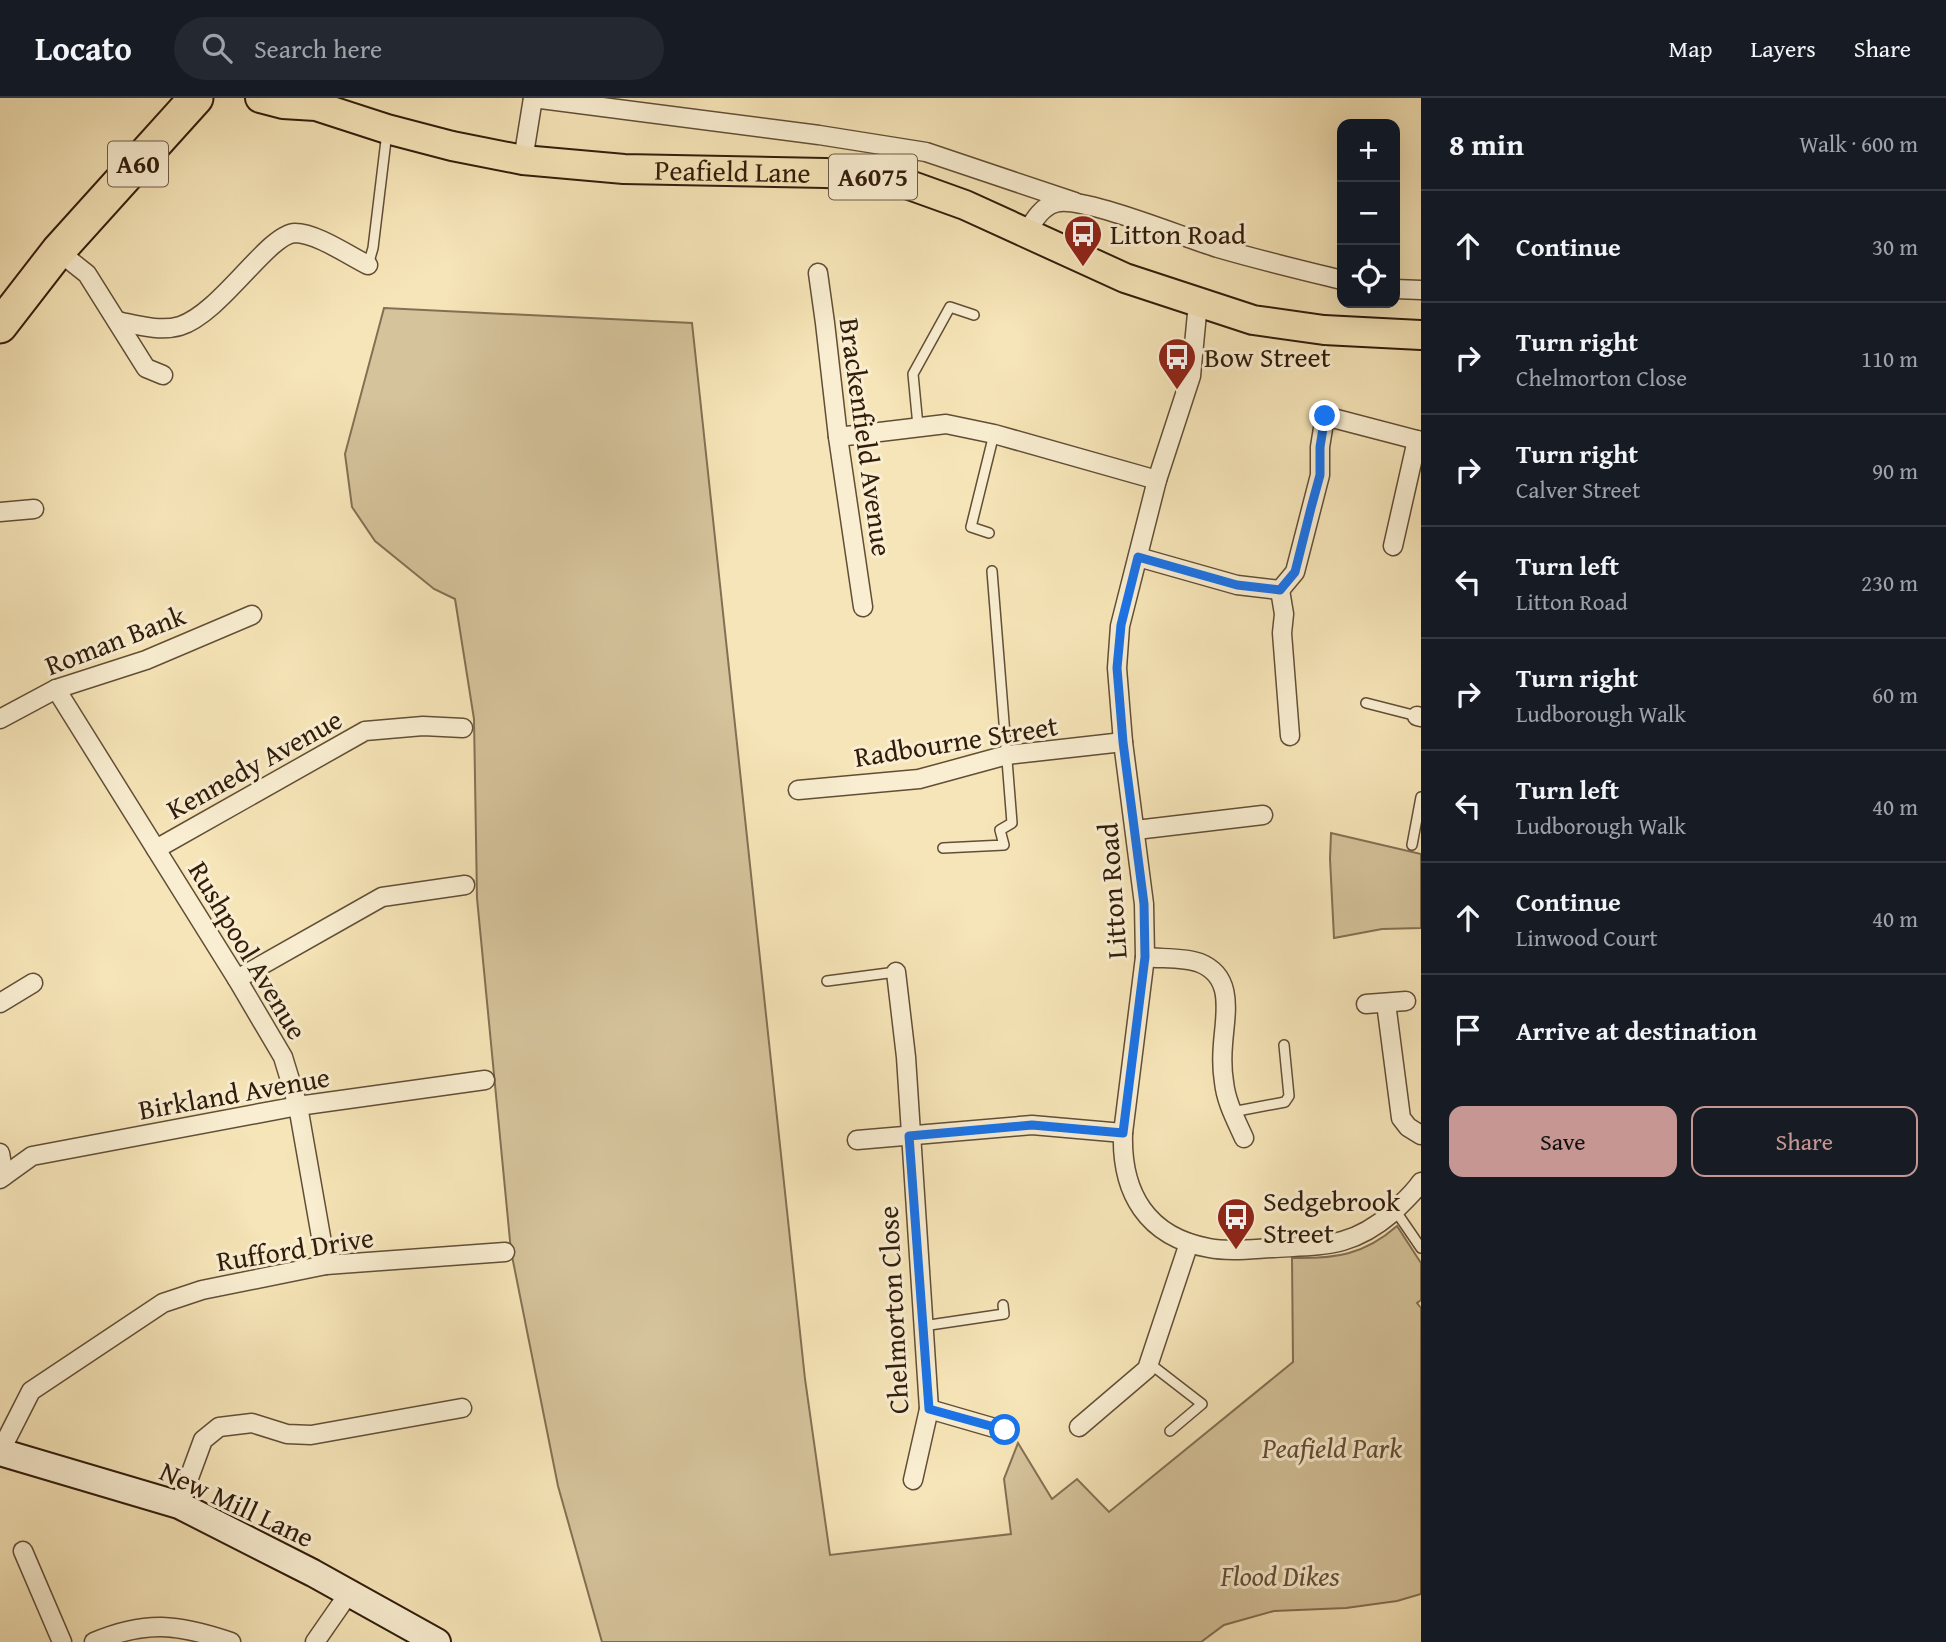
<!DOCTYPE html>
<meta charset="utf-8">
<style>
body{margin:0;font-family:"Gentium Book Plus",serif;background:#242831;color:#f1f3f6}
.controls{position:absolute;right:21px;top:21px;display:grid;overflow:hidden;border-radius:14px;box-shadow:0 7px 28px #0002}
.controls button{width:63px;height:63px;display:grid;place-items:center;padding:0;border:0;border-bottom:2px solid #363941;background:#171b24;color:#f1f3f6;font:35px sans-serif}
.stop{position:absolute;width:21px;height:21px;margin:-16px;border:5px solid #1a73e8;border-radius:50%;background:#fff}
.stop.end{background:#1a73e8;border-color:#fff;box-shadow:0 2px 7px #0008}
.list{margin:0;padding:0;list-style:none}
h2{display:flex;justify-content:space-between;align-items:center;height:91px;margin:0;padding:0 28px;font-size:30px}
h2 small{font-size:23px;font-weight:400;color:#9ea1a6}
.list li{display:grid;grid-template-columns:46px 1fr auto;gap:21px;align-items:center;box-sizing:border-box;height:112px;padding:0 28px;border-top:2px solid #363941}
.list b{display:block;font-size:26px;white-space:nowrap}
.list p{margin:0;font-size:23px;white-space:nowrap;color:#9ea1a6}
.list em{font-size:23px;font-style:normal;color:#9ea1a6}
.actions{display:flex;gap:14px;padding:21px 28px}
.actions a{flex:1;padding:16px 0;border:2px solid #c59692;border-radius:14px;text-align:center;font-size:24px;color:#c59692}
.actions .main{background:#c59692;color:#111}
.icon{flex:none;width:38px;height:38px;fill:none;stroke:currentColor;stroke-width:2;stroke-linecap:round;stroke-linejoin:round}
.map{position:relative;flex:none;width:1421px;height:1544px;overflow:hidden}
header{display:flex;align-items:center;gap:42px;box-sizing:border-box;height:98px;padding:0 35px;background:#171b24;border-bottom:2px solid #363941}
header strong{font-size:33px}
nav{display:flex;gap:38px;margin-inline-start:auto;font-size:24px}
.search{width:490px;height:63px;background:#242831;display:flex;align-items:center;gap:18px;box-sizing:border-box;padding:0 24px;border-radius:38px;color:#9ea1a6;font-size:26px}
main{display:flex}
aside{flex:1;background:#171b24}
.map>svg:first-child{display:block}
.green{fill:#d5c39b;stroke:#837054;stroke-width:2}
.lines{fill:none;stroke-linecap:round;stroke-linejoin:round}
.lane-casing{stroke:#624e37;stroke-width:12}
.street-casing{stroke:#624e37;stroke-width:21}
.secondary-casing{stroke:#311c0c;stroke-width:30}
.primary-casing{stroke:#311c0c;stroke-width:32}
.highway-casing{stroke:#311c0c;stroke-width:37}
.lane{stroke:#f9eed1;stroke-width:9}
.street{stroke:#f9eed1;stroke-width:18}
.secondary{stroke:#f9eed1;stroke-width:26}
.primary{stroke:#f6e5b8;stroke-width:28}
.highway{stroke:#f6e5b8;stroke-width:33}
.route{stroke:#1a73e8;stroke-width:9}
.labels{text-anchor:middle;stroke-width:6;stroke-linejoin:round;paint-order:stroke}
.shield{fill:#f9eed1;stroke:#6d5b47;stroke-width:2}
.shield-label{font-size:26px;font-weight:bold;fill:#311c0c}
.street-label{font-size:28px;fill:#311c0c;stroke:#f9eed1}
.poi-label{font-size:28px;fill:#311c0c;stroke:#f9eed1;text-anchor:start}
.park-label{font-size:28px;font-style:italic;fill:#624e37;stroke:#f9eed1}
</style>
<header>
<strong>Locato</strong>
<div class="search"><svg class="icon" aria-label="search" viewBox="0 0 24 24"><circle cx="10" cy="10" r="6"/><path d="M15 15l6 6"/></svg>Search here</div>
<nav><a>Map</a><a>Layers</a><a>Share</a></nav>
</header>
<main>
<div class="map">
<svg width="1421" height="1544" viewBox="0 0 1421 1544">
<rect width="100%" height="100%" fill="#f6e5b8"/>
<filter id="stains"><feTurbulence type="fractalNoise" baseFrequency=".00286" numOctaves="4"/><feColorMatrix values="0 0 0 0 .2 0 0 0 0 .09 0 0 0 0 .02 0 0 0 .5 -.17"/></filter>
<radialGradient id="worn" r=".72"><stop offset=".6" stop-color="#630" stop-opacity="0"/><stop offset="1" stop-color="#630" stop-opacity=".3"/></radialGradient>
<g class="green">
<path d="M 384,210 L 692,225 L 805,1281 L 830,1457 L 1011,1436 L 1004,1381 L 1018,1345 L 1052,1401 L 1077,1381 L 1109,1414 L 1293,1264 L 1292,1160 C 1335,1161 1364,1157 1397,1128 L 1421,1165 L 1421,1202 L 1417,1205 L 1421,1210 L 1421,1496 L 1397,1503 L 1346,1510 L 1274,1513 L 1224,1527 L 1201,1544 L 602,1544 L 558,1388 L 511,1153 L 477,800 L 474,621 L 455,501 L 434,491 L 375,443 L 352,409 L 345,356 Z"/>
<polygon points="1331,735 1421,756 1421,830 1382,831 1334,840 1330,761"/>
</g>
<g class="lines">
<defs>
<g id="lane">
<polyline points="368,167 373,150 387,34"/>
<polyline points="918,328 913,276 950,209 974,217"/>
<polyline points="989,435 971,429 994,336"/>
<polyline points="1366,605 1417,618"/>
<polyline points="1412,747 1421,699"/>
<polyline points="943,750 1004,747 1000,732 1012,725 992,473"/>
<polyline points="827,883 896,874"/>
<polyline points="1232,1014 1285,1004 1289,998 1284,947"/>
<polyline points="1395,1112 1421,1150"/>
<polyline points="923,1228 1004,1216 1003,1207"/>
<polyline points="1149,1265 1202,1306 1170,1333"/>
</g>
<g id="street">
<polyline points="533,0 819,37 926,54 1075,104"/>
<polyline points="523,62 533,0"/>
<path d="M 1026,135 C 1033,124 1041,109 1055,105 C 1079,96 1187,141 1218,150 C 1259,162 1301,172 1342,182"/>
<polyline points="58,153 87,176 146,270 163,277"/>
<polyline points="818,175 825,225 838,339 863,509"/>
<polyline points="1395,191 1421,192"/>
<path d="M 1198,205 L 1191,278 L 1157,382 L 1120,528 L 1117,570 L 1123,644 L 1144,806 L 1145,859 L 1123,1035 C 1121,1095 1147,1139 1209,1150 C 1229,1154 1253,1151 1273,1150 C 1324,1147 1351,1150 1392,1115 C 1402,1105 1413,1096 1421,1084"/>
<path d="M 117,223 C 137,227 160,234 180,228 C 221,215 268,136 295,135 C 316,135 348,157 368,167"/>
<polyline points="838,339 946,326 994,336 1157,382"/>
<polyline points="0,414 34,411"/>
<polyline points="1393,448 1417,342"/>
<polyline points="1138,459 1237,487 1280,492 1295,474 1320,377 1320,349 1325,318 1421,343"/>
<polyline points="1280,492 1284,516 1282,535 1290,638"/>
<polyline points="56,591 237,881 283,959 298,1008 326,1167"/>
<polyline points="1417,618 1421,619"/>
<polyline points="0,621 56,591 146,562 252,517"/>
<polyline points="798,692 919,681 1007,657 1123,644"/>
<polyline points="1136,732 1263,717"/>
<polyline points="156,751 365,633 423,628 463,630"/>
<path d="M 1145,859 C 1162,861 1184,859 1200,865 C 1235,879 1225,917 1223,946 C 1222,958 1222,972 1224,984 C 1226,1004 1236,1022 1244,1040"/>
<polyline points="896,874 906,959 929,1311 913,1382"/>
<polyline points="237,881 382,799 465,787"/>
<polyline points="0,905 33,885"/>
<polyline points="1386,905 1401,1020 1408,1029 1421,1037"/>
<polyline points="1366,906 1406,903"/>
<polyline points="857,1042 1032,1027 1123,1035"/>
<polyline points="0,1055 4,1078"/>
<polyline points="0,1081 32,1058 298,1008 485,982"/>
<polyline points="929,1311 1005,1333"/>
<polyline points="1079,1329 1147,1271 1189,1145"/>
<polyline points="0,1354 31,1293 163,1205 202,1192 326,1167 505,1154"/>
<polyline points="179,1407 203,1342 219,1329 252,1325 287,1336 311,1337 462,1310"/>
<polyline points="23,1453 62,1544"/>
<path d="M 94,1544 C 146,1522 178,1526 231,1544"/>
<polyline points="315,1544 349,1495"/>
</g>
<polyline id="secondary" points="0,1354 179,1407 313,1475 437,1544"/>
<g id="primary">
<path id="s1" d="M 260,0 L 283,6 L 316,8 L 387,31 L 452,48 L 523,62 L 624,71 L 825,75 L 865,77 L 901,84 L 965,107 L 1125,180 L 1253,222 L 1324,232 L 1421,237"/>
</g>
<polyline id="highway" points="0,228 58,153 196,0"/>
</defs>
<use href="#lane" class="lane-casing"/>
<use href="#street" class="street-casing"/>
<use href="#secondary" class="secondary-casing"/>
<use href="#primary" class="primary-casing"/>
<use href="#highway" class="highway-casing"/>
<use href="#lane" class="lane"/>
<use href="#street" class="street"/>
<use href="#secondary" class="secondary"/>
<use href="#primary" class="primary"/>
<use href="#highway" class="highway"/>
</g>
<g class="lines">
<polyline class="route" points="1005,1332 929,1311 909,1038 1032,1027 1123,1035 1145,859 1144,806 1123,644 1117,570 1121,527 1138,459 1237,487 1280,492 1295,474 1311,410 1320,377 1320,349 1325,318"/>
</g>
<defs>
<symbol id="bus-pin" viewBox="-11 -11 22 30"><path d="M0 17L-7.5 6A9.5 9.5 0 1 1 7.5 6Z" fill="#8f2418" stroke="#f9eed1"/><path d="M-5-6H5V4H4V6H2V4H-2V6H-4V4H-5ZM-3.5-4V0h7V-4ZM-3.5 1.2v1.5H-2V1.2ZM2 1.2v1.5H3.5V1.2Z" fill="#fff"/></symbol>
</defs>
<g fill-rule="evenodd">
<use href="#bus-pin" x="1061" y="114" width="44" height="60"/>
<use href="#bus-pin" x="1155" y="237" width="44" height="60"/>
<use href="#bus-pin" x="1214" y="1097" width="44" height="60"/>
</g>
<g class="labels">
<g class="shield">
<rect x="108" y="43.5" width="60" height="45" rx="5"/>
<rect x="829" y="56.5" width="88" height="45" rx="5"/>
</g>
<g class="shield-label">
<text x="138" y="75">A60</text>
<text x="873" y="88">A6075</text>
</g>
<g class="street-label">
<text dy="10" stroke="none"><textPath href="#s1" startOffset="481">Peafield Lane</textPath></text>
<text transform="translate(866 339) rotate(82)" y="10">Brackenfield Avenue</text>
<text transform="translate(115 542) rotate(-21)" y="10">Roman Bank</text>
<text transform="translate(956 643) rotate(-9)" y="10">Radbourne Street</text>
<text transform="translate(254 666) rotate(-29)" y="10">Kennedy Avenue</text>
<text transform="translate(1112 793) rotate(-94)" y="10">Litton Road</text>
<text transform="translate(248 852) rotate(59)" y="10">Rushpool Avenue</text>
<text transform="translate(234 995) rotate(-10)" y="10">Birkland Avenue</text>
<text transform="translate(295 1151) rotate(-9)" y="10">Rufford Drive</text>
<text transform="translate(893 1212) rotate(-93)" y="10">Chelmorton Close</text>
<text transform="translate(237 1406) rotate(25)" y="10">New Mill Lane</text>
</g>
<g class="poi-label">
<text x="1110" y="146">Litton Road</text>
<text x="1204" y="269">Bow Street</text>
<text x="1263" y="1113">Sedgebrook<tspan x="1263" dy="32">Street</tspan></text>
</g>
<g class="park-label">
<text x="1332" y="1360">Peafield Park</text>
<text x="1280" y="1488">Flood Dikes</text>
</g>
</g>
<rect width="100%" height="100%" filter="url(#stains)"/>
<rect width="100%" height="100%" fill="url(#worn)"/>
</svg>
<div class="controls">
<button>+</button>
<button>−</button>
<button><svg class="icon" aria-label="locate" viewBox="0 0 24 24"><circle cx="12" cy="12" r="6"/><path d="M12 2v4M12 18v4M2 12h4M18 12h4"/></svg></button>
</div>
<div class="stop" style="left:1005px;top:1332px"></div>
<div class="stop end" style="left:1325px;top:318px"></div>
</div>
<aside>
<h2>8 min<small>Walk · 600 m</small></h2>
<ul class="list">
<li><svg class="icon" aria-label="ahead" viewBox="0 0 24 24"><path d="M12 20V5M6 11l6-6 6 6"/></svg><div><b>Continue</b></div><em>30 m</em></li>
<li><svg class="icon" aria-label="right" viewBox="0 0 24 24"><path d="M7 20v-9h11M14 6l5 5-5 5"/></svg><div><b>Turn right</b><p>Chelmorton Close</p></div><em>110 m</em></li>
<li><svg class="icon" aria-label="right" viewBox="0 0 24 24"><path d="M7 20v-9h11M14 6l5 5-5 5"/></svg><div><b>Turn right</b><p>Calver Street</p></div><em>90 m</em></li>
<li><svg class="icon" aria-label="left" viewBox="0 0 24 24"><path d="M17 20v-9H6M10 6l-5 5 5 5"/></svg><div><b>Turn left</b><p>Litton Road</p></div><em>230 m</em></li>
<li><svg class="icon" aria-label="right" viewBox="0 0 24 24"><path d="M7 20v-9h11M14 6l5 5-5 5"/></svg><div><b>Turn right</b><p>Ludborough Walk</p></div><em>60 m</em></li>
<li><svg class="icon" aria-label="left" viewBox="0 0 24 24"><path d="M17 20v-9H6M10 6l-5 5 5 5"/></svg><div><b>Turn left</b><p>Ludborough Walk</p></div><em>40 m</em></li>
<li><svg class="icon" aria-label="ahead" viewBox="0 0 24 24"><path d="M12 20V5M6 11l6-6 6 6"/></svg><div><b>Continue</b><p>Linwood Court</p></div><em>40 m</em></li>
<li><svg class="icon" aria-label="arrive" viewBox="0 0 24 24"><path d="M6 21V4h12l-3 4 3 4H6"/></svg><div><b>Arrive at destination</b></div></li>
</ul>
<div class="actions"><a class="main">Save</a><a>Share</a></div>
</aside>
</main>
